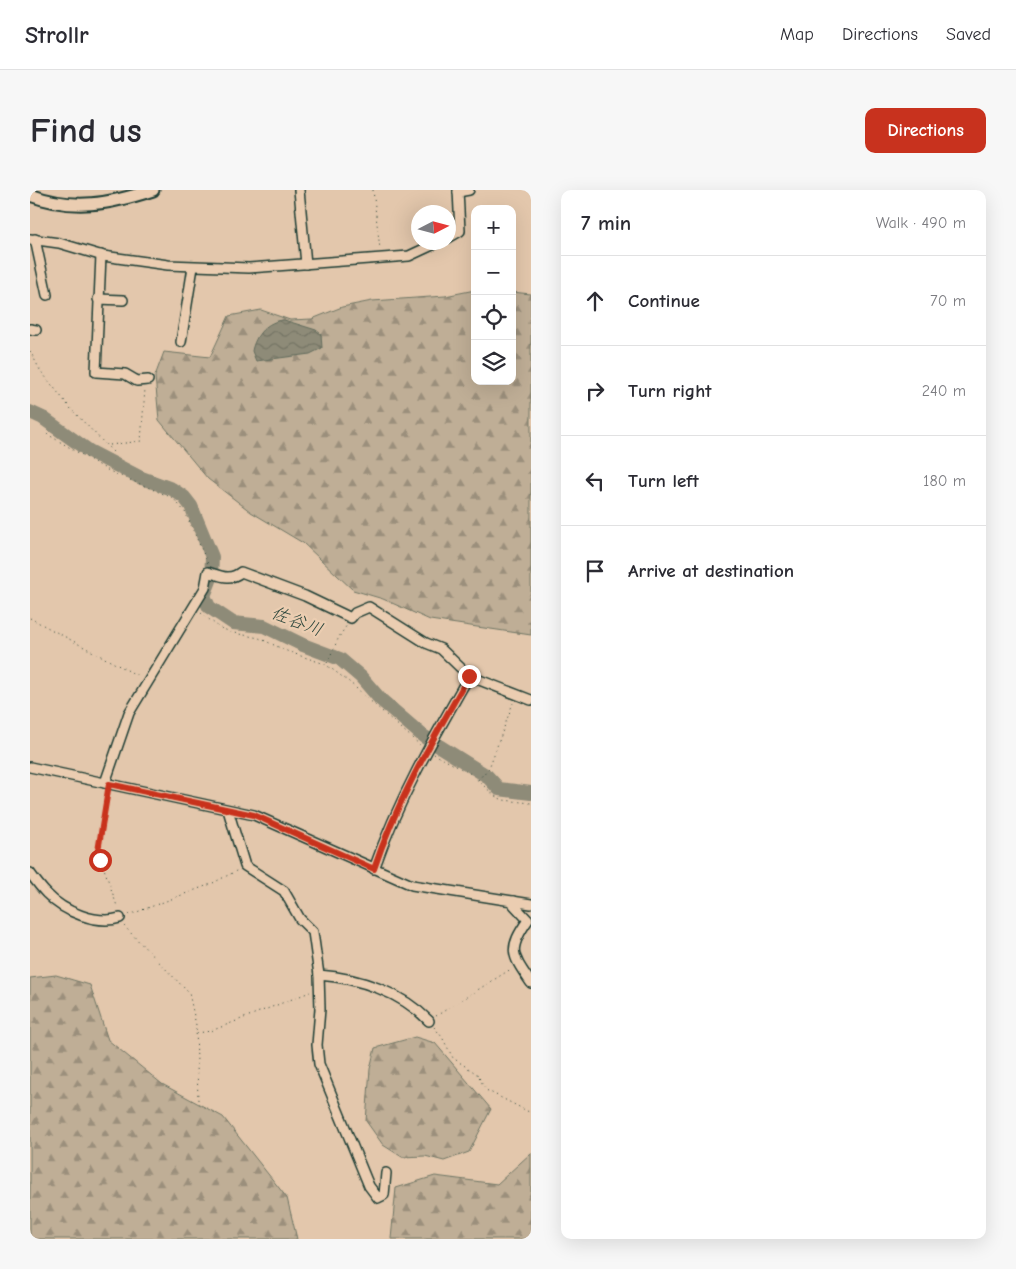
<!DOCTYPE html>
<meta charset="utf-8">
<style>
body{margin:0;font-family:"Comic Neue","Klee One",sans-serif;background:#f7f7f7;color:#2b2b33}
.controls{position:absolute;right:15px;top:15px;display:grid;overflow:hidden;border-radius:10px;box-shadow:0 5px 20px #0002}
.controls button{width:45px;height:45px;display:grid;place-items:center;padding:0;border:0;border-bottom:1px solid #e1e1e2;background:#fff;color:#2b2b33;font:25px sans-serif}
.compass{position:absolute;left:381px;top:15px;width:45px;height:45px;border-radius:50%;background:#fff;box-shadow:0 5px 20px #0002;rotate:84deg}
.stop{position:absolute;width:15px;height:15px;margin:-11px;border:4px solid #c8321e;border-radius:50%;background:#fff}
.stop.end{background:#c8321e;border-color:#fff;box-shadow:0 1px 5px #0008}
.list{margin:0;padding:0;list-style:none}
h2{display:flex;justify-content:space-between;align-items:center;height:65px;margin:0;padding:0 20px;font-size:21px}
h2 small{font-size:16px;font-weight:400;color:#7c7c81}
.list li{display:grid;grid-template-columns:32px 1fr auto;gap:15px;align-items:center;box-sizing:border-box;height:90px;padding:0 20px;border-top:1px solid #e1e1e2}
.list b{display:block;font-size:19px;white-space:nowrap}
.list em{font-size:16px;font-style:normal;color:#7c7c81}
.icon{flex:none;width:28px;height:28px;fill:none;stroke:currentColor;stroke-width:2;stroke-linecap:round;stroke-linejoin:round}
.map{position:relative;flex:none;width:501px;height:1049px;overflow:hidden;border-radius:10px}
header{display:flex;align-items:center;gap:30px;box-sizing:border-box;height:70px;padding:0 25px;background:#fff;border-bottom:1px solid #e1e1e2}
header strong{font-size:24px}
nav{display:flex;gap:28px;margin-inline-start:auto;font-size:18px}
.intro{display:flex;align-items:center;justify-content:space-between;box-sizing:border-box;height:120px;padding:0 30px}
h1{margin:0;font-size:35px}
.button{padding:12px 22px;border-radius:10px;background:#c8321e;color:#fff;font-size:18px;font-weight:700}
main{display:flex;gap:30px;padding:0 30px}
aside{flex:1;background:#fff;border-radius:10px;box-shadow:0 5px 20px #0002}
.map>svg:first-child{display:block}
.forest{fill:url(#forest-firs);stroke:#6f7665}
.water{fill:url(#water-waves);stroke:#626c5d}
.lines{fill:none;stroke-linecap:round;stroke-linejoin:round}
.river{stroke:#8e8b78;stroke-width:14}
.minor-casing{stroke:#1f3d34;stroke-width:12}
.secondary-casing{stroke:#1f3d34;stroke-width:15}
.path{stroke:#1f3d34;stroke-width:1;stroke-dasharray:1 4;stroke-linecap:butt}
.minor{stroke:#ebcdb1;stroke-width:9}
.secondary{stroke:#ebcdb1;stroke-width:11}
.route{stroke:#c8321e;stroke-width:6}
.labels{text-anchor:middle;stroke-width:4.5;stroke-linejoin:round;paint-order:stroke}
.water-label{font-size:18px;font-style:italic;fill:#2a453b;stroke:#ebcdb1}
</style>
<header>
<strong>Strollr</strong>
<nav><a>Map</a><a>Directions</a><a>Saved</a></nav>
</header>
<div class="intro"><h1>Find us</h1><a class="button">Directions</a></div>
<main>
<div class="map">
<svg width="501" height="1049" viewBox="0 0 501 1049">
<defs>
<pattern id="forest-firs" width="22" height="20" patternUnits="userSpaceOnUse" patternTransform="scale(1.25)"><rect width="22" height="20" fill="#bfae96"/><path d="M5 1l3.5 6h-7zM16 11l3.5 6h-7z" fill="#9b8f7b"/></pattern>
<pattern id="water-waves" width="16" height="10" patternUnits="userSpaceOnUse" patternTransform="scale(1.25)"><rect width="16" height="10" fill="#8e8b78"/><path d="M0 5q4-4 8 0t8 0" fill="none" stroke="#737363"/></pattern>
</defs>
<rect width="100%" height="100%" fill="#e3c7ac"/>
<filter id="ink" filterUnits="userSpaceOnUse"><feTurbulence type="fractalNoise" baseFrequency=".02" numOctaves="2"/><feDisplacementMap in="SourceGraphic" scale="10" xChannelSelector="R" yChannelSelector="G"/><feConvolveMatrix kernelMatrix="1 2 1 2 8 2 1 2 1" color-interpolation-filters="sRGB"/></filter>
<g filter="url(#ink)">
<g class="forest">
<polygon points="445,100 445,191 482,191 482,102 501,104 501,445 400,430 353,409 323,400 273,353 221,322 178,289 129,230 125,186 134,162 180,167 199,126 231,120 260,130 282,129 312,117 342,111 415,106"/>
<polygon points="26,785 60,795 78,850 132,894 193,927 257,1008 267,1049 0,1049 0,788"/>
<polygon points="385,847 405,853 461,919 439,962 414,971 395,966 372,967 353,955 336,931 340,879 345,858"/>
<polygon points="501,963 501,1049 361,1049 366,998 405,986 467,994"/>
</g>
<path class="water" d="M 254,130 L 286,140 L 291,144 L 292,158 L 280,164 L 226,171 L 222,161 C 225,145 237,131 254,130 Z"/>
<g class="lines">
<polyline class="river" points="0,222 13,228 59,261 109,287 142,299 154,307 161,316 182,367 181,388 174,406 179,417 203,433 234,436 273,455 310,469 331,487 350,509 393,546 457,586 469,599 501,603"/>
<defs>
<g id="minor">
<polyline points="269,0 276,74"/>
<polyline points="428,2 439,0"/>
<polyline points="418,48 430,41 428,0"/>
<polyline points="0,49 29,53 73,66 138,75 219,78 379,66 409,52"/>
<polyline points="5,49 17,105"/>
<polyline points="71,65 66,182 95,184 107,191 118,190"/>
<polyline points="68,109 93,110"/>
<polyline points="0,139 6,140"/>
<polyline points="151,152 163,77"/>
<polyline points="0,577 224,625 382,695 501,714"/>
<path d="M 75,593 L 99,523 L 175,398 L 178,382 C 191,386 200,391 211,382 L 275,406 L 321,428 L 325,423 L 339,417 L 396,453 L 411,459 L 439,486 L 501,510"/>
<polyline points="198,620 215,676 254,701 270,729 283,742 289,785 290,819 287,855 289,874 339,996 348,1008 354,1005 356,983"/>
<path d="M 344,679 C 368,610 403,549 439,486"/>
<path d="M 0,683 C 5,690 11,698 17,704 C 34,722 67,735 90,728"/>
<path d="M 484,711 L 484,715 L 498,730 C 477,760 482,765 501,793"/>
<path d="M 289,785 C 329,788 371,802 399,831"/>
</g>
<path id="secondary" d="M 0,5 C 43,21 80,14 123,0"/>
</defs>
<use href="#minor" class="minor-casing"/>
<use href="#secondary" class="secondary-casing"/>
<g class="path">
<polyline points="343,0 350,59"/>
<polyline points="0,161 10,180 41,219 83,262"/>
<polyline points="17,244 79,281 143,308 155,322 178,374"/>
<polyline points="80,255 111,251 115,199"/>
<polyline points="171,423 190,438 204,443 229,448 259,462 295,474 318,491 390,555"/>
<polyline points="0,428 110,487"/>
<polyline points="297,473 309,447 317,435"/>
<polyline points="404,564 441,584 465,606 473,610 501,613"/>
<polyline points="448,590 459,578 483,513"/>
<polyline points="77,602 68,661 88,719"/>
<polyline points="99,725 181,694 208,680"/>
<polyline points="94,736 159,803 166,835 168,911"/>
<polyline points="406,826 481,779"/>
<polyline points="404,837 412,847 423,868 447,884 456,900 501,923"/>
<polyline points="167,843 181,841 280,802"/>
</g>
<use href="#minor" class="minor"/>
<use href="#secondary" class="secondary"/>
</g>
</g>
<g class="lines" filter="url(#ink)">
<path class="route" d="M 70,670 L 68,661 L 79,594 L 224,625 L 344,679 C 367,610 403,549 439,486"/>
</g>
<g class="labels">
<g class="water-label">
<text transform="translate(267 431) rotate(21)" y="6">佐谷川</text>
</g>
</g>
</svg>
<div class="controls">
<button>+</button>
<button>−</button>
<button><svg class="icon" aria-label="locate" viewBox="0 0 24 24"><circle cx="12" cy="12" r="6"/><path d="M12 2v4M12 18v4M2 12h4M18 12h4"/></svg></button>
<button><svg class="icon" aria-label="layers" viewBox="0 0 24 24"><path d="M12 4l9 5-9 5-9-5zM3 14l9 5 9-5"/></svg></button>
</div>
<svg class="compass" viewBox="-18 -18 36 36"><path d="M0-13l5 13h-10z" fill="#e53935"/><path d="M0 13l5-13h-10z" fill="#7c7c81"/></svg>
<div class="stop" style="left:70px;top:670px"></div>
<div class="stop end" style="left:439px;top:486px"></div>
</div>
<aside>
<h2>7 min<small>Walk · 490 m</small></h2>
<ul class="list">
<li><svg class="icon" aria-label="ahead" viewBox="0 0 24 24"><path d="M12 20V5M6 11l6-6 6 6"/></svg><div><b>Continue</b></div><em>70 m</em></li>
<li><svg class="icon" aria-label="right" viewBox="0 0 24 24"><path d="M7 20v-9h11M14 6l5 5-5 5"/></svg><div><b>Turn right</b></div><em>240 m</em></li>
<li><svg class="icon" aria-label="left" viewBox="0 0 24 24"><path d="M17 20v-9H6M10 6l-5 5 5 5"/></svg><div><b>Turn left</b></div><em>180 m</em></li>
<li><svg class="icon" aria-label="arrive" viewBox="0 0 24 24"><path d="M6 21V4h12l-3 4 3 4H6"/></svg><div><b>Arrive at destination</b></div></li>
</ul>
</aside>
</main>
